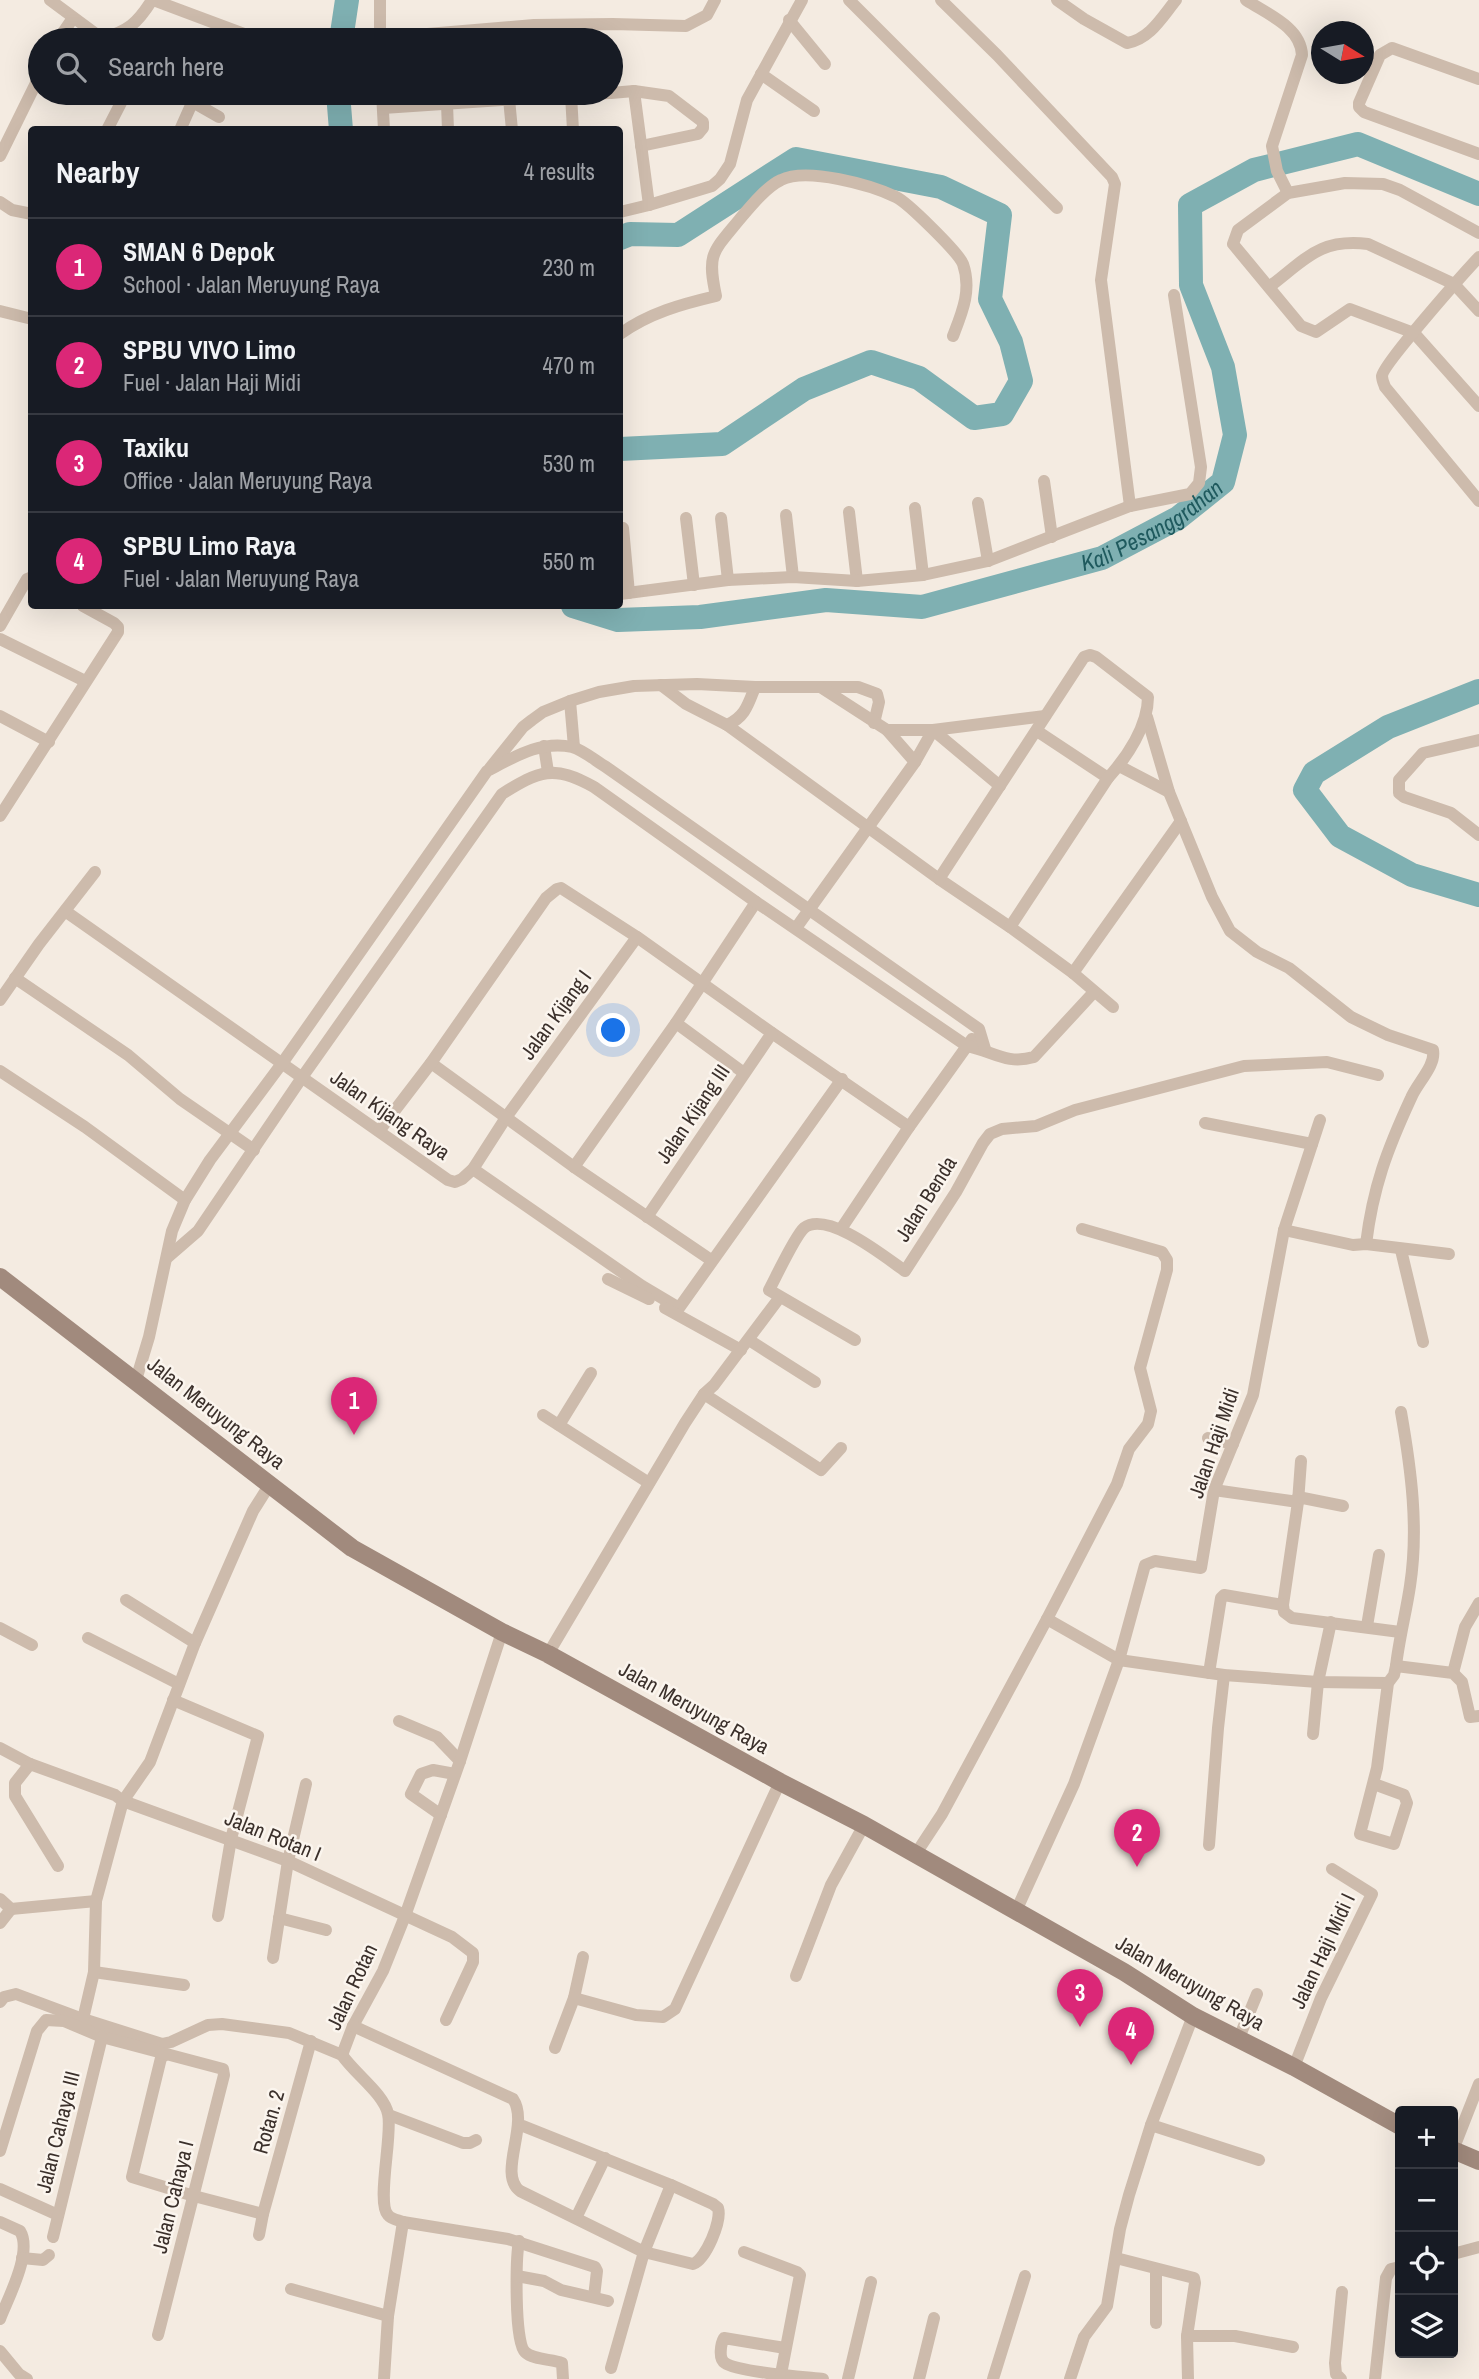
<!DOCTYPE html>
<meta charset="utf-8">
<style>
body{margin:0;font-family:"Archivo Narrow",sans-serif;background:#242831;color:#f1f3f6}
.controls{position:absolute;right:21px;bottom:21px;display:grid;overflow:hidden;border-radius:7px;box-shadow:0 7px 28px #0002}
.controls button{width:63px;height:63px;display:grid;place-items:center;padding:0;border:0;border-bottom:2px solid #363941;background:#171b24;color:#f1f3f6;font:35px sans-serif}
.compass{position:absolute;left:1311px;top:21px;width:63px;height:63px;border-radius:50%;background:#171b24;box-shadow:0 7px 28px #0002;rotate:101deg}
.you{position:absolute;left:614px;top:1031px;width:24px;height:24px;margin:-18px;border:5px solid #fff;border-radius:50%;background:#1a73e8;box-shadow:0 0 0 10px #1a73e833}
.badge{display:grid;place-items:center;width:46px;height:46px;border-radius:50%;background:#db2777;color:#fff;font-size:23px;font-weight:700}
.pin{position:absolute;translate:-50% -58px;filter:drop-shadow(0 2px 4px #0008)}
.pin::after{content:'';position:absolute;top:37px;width:24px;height:21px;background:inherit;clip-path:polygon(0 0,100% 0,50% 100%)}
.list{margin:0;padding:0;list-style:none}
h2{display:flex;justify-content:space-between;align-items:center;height:91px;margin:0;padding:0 28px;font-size:30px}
h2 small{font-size:23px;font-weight:400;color:#9ea1a6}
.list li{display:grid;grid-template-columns:46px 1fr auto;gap:21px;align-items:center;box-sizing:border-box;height:98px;padding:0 28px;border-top:2px solid #363941}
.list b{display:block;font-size:26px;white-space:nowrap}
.list p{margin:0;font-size:23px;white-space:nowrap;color:#9ea1a6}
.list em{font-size:23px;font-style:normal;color:#9ea1a6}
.icon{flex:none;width:38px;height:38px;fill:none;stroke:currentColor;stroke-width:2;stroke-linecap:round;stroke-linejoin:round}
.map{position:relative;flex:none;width:1479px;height:2379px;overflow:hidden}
.search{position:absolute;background:#171b24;box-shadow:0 7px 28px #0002;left:28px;top:28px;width:595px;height:77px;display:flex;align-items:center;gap:18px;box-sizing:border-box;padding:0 24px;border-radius:38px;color:#9ea1a6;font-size:26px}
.panel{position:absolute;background:#171b24;box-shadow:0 7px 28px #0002;left:28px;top:126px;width:595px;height:483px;border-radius:7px}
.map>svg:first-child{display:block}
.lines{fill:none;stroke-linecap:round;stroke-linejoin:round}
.river{stroke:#7fb0b2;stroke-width:24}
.street{stroke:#cdbbac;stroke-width:12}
.secondary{stroke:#a18a7d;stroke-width:18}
.labels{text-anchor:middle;stroke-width:5;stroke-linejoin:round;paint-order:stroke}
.street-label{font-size:21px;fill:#3b302b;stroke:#fbf5ee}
.water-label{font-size:23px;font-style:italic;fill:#1f5a5e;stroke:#fbf5ee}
</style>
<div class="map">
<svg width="1479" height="2379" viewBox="0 0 1479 2379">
<rect width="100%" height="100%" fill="#f4ebe1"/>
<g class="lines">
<g class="river">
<polyline points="341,40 347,0"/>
<polyline points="338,93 341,130"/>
<polyline points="620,238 630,234 678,235 796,159 941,187 1000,215 990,299 1011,342 1021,381 1002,414 974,418 919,378 871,362 804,389 722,444 620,449"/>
<path id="s1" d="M 573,606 L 618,620 L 700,617 L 826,600 L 922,607 L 1102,558 L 1178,518 L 1223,482 L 1235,435 L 1223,367 L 1191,285 L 1190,205 L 1254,170 L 1358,144 L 1479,194"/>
<polyline points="1479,691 1388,727 1314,773 1305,790 1340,836 1412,875 1479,895"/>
</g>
<g class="street">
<polyline points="50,0 104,40"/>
<polyline points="153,0 260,40"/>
<polyline points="380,0 380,40"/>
<polyline points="849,0 1057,208"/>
<polyline points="941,0 997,55 1112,177 1115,184 1101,280 1130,506"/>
<path d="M 1057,0 L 1084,19 L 1127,43 C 1150,39 1162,17 1176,0"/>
<path d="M 1246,0 C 1267,14 1301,27 1302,55 L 1272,146 L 1277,171 L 1288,193"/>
<polyline points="789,20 825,64"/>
<polyline points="380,38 534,25 613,24 686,26 707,15 715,0"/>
<path d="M 101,39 C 128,31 137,24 152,0"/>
<polyline points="58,40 73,18"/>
<polyline points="761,74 814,111"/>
<polyline points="1479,79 1392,48 1380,55 1359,103 1359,107 1364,112 1479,154"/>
<polyline points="634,91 649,205"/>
<polyline points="177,93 219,117"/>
<polyline points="382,93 384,130"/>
<polyline points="611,93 634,91 669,96 703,122 703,128 698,134 641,146"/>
<polyline points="571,95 573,130"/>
<polyline points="509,99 512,130"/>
<polyline points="447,104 448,130"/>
<polyline points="383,108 609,93"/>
<polyline points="107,130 126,93"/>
<polyline points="180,130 192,103"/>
<polyline points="0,156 40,75"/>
<polyline points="0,202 12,210 32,214"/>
<polyline points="620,212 649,205 712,186 720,179 730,164 747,100 802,0"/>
<polyline points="1479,233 1400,190 1383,184 1345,183 1288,193 1238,230 1233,244 1301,326 1316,332 1350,309 1414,333 1479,406"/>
<path d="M 1479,257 C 1465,272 1383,364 1382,376 C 1382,380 1384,384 1385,387 L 1479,501"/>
<path d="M 1269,287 C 1305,260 1319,238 1368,244 L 1454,284 L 1479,311"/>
<polyline points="0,311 32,319"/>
<path d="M 620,334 C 649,313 682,304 716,296 C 707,254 712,253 739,220 C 750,207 766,187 781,180 C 807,167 871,185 896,197 C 907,202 959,253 963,264 C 972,290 962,313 953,336"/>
<polyline points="1044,481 1052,537"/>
<polyline points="978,503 988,561"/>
<polyline points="915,508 923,575"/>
<polyline points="849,512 857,581"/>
<polyline points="786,515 793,577"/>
<polyline points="686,518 694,585"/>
<polyline points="721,518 728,580"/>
<polyline points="623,528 629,593"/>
<polyline points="620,594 728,580 793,577 857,581 923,575 988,561 1130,506 1190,494 1199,483 1201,467 1174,295"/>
<polyline points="0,626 27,579 32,577"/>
<polyline points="0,639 85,681"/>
<polyline points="661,685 686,704 727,725 939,879 1010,927 1073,973 1113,1007"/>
<polyline points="570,701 574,747"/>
<polyline points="0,716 49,742"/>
<path d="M 1147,717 L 1169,792 L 1212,897 L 1230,931 L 1257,952 L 1289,968 L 1351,1017 L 1388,1035 L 1433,1050 C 1436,1066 1417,1083 1411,1098 C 1387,1150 1373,1187 1366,1244"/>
<path d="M 727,725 C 745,717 748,705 755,687"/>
<polyline points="887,730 933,730 1045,716"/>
<polyline points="1037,731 1108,778"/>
<polyline points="1479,740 1423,753 1399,780 1399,793 1404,797 1451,813 1479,835"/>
<polyline points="544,746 548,772"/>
<polyline points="915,762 933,730 1000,786"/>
<polyline points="1119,766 1169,792"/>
<polyline points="490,768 523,727 532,720 543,712 570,701 599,692 634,686 697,684 755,687 858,687 877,694 879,702 874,723"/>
<polyline points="0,816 118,632 118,627 114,623 83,606"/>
<path d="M 939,879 L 1084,657 L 1090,655 L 1096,657 L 1148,697 C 1148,726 1127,757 1108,778 L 1010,927"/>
<polyline points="65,911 448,1180 455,1182 462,1179 473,1169 507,1116 637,937"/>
<polyline points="796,928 915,762 887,730 822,688"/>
<polyline points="1073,973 1181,821"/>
<polyline points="15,978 128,1055 180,1099 254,1150"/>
<polyline points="0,1000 39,944 95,872"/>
<polyline points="676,1023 744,1073"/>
<polyline points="431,1063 574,1167 711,1260"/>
<polyline points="0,1071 85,1127 185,1200"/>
<polyline points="1205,1123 1312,1144"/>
<polyline points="379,1131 431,1063 546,898 557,889 561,888 637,937 772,1033 909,1127"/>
<polyline points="574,1167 676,1023 756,902"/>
<polyline points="473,1169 642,1286 679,1308 842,1079"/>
<polyline points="647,1217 772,1033"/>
<polyline points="841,1229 909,1127 972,1039"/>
<polyline points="1284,1230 1353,1245 1366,1244 1449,1254"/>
<polyline points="1401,1250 1423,1342"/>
<path d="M 168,1257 L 198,1231 L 303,1076 L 502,794 C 539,771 554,764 594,787 L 756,902 L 967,1046 C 993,1051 1006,1065 1034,1057 L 1094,992"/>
<polyline points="608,1279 649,1299"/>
<polyline points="665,1308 741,1350"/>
<polyline points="749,1340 815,1382"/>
<path d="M 855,1340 L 769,1290 C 776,1277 795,1236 804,1228 C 827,1210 885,1257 905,1271 L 956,1192 L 983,1143 L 990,1134 L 1002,1129 L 1036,1126 L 1075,1110 L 1244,1066 L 1327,1062 L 1378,1075"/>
<path d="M 136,1380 L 149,1337 L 172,1231 L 185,1200 L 210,1160 L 283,1062 L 487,771 C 514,757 541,740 572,747 C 583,750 596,761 606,767 L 979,1029 L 985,1049"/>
<polyline points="704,1394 821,1470 841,1448"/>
<polyline points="543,1415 649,1483"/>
<polyline points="559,1425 591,1373"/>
<polyline points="1208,1438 1233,1444"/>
<polyline points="1301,1461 1298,1502 1283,1605 1284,1612 1292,1618 1400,1632"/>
<polyline points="1214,1490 1298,1502"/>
<polyline points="1298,1497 1343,1506"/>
<polyline points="126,1600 195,1643"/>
<polyline points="1047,1619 1119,1660 1224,1675 1318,1682 1388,1683"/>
<polyline points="1367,1626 1379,1555"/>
<polyline points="0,1628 32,1645"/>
<polyline points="88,1638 179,1684"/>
<polyline points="548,1654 685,1423 704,1394 714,1385 780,1297"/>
<path d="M 1396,1666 C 1399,1639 1406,1613 1410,1586 C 1419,1528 1411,1469 1401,1412"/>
<polyline points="1209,1673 1221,1598 1224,1595 1283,1605"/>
<polyline points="1453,1673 1465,1627 1479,1603"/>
<polyline points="173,1700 258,1736 231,1839 218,1916"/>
<polyline points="399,1721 437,1737 460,1761"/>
<polyline points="1313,1734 1318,1682 1331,1622"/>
<polyline points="0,1748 30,1764 115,1795 123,1801 288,1861 452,1937 473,1953 473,1962 446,2020"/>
<polyline points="30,1764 15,1783 15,1796 58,1866"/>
<polyline points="1374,1784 1404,1795 1407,1803 1394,1844 1360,1834 1377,1768 1388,1683 1394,1675 1396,1666 1453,1673 1462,1682 1470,1717 1479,1716"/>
<polyline points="441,1815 411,1794 421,1774 433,1770 455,1774"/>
<polyline points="1209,1845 1218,1728 1224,1675"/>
<polyline points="915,1855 942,1814 1047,1619 1117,1484 1129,1449 1148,1424 1151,1411 1140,1368 1167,1270 1167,1260 1162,1252 1082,1229"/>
<polyline points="0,1899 11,1909 96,1901"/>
<polyline points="1016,1911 1074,1784 1119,1660 1145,1565 1155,1561 1201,1568 1214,1490 1253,1395 1284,1230 1320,1120"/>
<polyline points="279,1918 326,1930"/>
<polyline points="0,1923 11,1909"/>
<polyline points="273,1958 288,1861 306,1784"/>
<polyline points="94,1972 184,1985"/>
<polyline points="796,1976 831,1885 864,1825"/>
<polyline points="574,1998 583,1957"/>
<polyline points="0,2002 4,1997 16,1994 83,2019 162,2044 171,2042 208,2025 222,2024 289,2033 342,2055 353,2026 383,1971 405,1916 460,1761 502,1632"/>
<polyline points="83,2019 94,1972 96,1901 123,1801 150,1762 195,1643 253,1511 270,1484"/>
<path d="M 353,2026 L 513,2099 C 530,2124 497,2174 520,2191 L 644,2252 L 693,2264 C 706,2259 722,2221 718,2208 L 713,2204 L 671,2185 L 518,2124"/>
<polyline points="1239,2038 1257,1994"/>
<polyline points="555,2048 574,1998 636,2015 663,2017 675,2009 780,1782"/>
<polyline points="165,2055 161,2058 132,2177 194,2196 263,2214 311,2041"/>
<path d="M 342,2055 C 355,2074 384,2094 388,2114 C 393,2134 376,2203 388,2215 C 391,2219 398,2220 403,2222 L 508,2239 L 595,2267 L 597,2271 L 594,2297"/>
<polyline points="1294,2067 1321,1998 1372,1894 1332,1869"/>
<polyline points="389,2115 463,2143 470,2143 476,2140"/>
<polyline points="1151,2125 1259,2160"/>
<polyline points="1453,2150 1479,2084"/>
<polyline points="0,2151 37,2031 46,2020 64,2021 102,2037 223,2069 224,2075 158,2335"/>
<polyline points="0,2189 58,2215"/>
<polyline points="576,2218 605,2158"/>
<path d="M 0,2222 L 20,2231 C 33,2252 8,2298 0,2319"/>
<polyline points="259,2235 263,2214"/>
<polyline points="53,2237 102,2037"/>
<path d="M 519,2241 C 516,2257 514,2342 525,2352 C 533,2360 552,2359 562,2363 L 563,2379"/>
<polyline points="744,2252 797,2272 800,2275 781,2374"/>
<polyline points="1453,2254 1479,2247"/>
<polyline points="22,2258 43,2260 49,2255"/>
<polyline points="1116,2258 1194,2278 1195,2283 1187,2336 1188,2379"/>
<polyline points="1156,2269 1156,2323"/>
<polyline points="517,2276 544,2281 561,2290 608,2301"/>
<polyline points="291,2289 388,2316"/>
<polyline points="1187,2336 1235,2336 1293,2347"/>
<path d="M 785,2348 L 724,2338 C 721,2343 718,2359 725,2363 C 737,2372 805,2377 823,2379"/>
<polyline points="0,2351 19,2374 27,2379"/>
<polyline points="611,2368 644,2252 671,2185"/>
<polyline points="384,2379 388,2316 403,2222"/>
<polyline points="848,2379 871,2282"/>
<polyline points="919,2379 934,2318"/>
<polyline points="993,2379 1025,2276"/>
<polyline points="1070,2379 1084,2337 1107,2306 1120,2229 1129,2195 1151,2125 1193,2016"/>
<polyline points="1341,2379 1336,2374 1335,2363 1342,2292"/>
<polyline points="1375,2379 1386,2278 1391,2269 1400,2267"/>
</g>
<g class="secondary">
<polyline points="0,1277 352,1548 502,1632 548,1654 780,1782 864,1825 1124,1972 1193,2016 1294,2067 1400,2126"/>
<polyline points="1453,2150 1479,2161"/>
</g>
</g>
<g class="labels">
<g class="street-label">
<text transform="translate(556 1015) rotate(-54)" y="7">Jalan Kijang I</text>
<text transform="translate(693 1114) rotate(-56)" y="7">Jalan Kijang III</text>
<text transform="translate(390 1115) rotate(35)" y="7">Jalan Kijang Raya</text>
<text transform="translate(926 1199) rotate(-58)" y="7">Jalan Benda</text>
<text transform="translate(216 1413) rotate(38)" y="7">Jalan Meruyung Raya</text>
<text transform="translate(1214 1443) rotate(-71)" y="7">Jalan Haji Midi</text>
<text transform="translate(694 1708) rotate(29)" y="7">Jalan Meruyung Raya</text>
<text transform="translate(273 1836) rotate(22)" y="7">Jalan Rotan I</text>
<text transform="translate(1323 1951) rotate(-65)" y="7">Jalan Haji Midi I</text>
<text transform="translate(1190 1983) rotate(30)" y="7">Jalan Meruyung Raya</text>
<text transform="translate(352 1987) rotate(-65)" y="7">Jalan Rotan</text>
<text transform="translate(269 2122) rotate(-74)" y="7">Rotan. 2</text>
<text transform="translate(58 2132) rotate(-76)" y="7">Jalan Cahaya III</text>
<text transform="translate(173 2197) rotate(-76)" y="7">Jalan Cahaya I</text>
</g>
<g class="water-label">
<text dy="8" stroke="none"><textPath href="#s1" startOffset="598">Kali Pesanggrahan</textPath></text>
</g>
</g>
</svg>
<div class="controls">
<button>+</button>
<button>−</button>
<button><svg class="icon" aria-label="locate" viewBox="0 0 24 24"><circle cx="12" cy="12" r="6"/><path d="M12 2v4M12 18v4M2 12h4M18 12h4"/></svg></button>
<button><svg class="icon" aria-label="layers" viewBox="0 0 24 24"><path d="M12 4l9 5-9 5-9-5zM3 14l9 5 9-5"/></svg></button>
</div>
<svg class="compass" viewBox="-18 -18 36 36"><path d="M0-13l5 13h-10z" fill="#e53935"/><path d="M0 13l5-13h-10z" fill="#9ea1a6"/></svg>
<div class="you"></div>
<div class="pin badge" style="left:354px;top:1435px">1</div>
<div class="pin badge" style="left:1137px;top:1867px">2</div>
<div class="pin badge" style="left:1080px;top:2027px">3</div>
<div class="pin badge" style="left:1131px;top:2065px">4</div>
<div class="search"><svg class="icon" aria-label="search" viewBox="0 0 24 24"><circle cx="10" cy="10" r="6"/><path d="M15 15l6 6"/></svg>Search here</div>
<section class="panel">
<h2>Nearby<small>4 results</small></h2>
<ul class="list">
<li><span class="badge">1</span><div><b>SMAN 6 Depok</b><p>School · Jalan Meruyung Raya</p></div><em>230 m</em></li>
<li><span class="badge">2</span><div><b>SPBU VIVO Limo</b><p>Fuel · Jalan Haji Midi</p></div><em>470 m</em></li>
<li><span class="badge">3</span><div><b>Taxiku</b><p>Office · Jalan Meruyung Raya</p></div><em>530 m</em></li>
<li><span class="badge">4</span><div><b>SPBU Limo Raya</b><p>Fuel · Jalan Meruyung Raya</p></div><em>550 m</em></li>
</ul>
</section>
</div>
